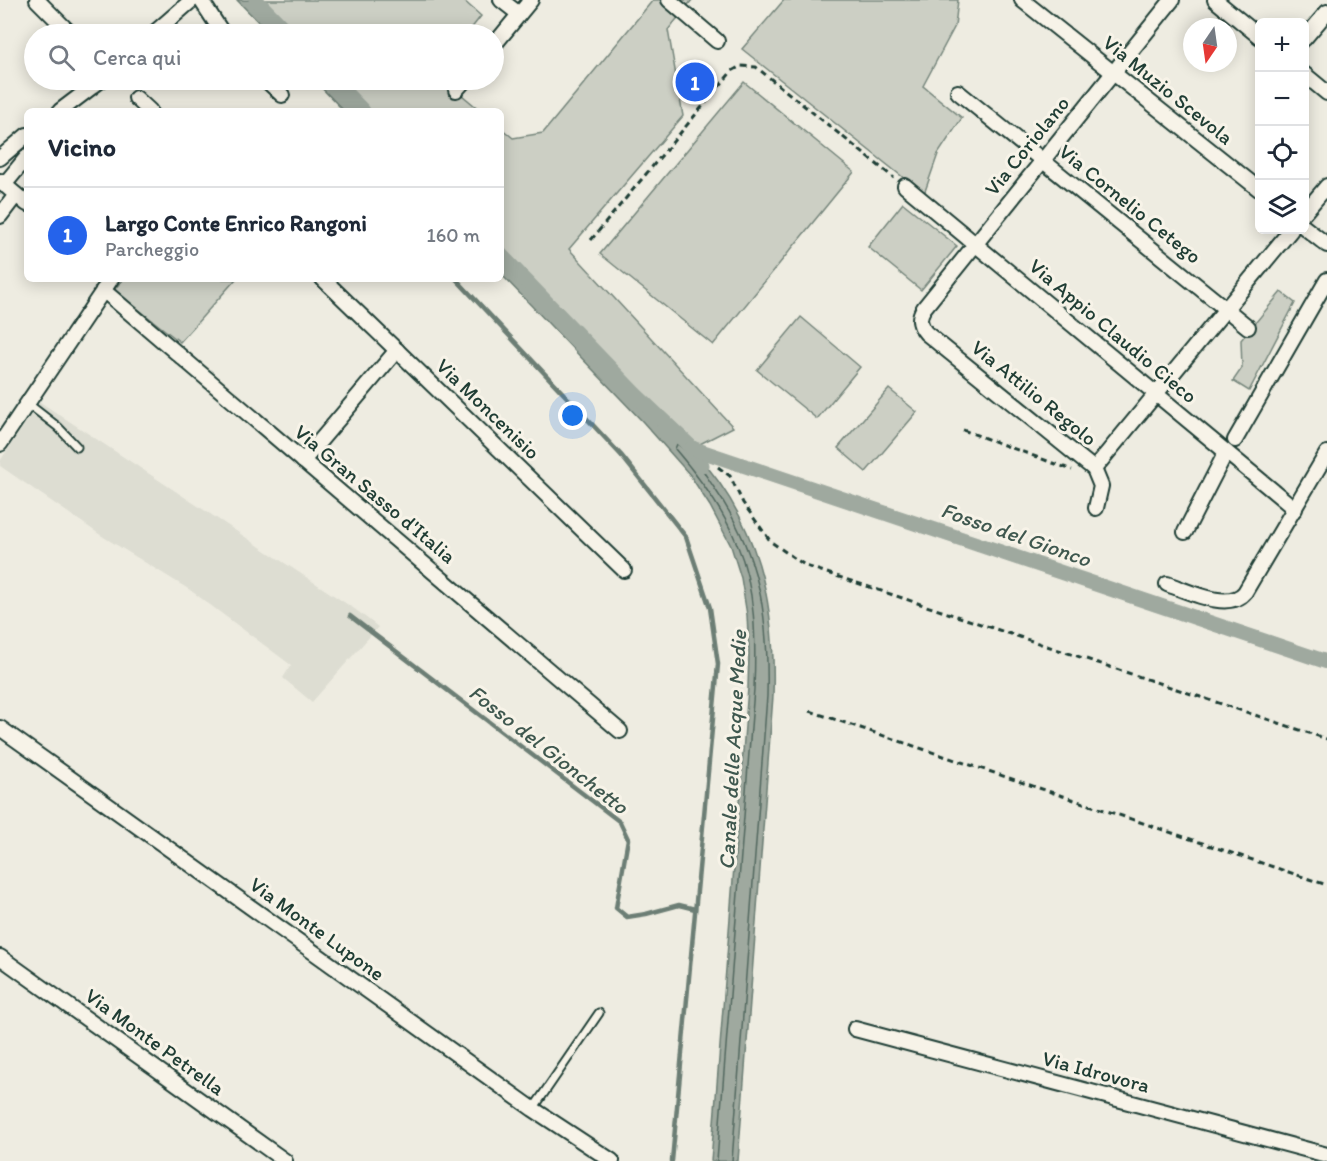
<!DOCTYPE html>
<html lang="it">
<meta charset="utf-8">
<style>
body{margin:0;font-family:Itim,sans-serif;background:#f2f2f3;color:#1f2937}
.controls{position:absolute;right:18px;top:18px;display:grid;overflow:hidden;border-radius:9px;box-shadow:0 3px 15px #0003}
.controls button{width:54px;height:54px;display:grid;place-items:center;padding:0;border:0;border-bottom:2px solid #e0e1e3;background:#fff;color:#1f2937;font:30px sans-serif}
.compass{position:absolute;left:1183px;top:18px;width:54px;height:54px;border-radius:50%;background:#fff;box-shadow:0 3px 15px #0003;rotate:193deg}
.you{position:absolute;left:573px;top:416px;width:21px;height:21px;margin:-15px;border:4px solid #fff;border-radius:50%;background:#1a73e8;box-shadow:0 0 0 9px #1a73e833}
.badge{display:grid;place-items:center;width:39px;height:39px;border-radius:50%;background:#2563eb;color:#fff;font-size:20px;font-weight:700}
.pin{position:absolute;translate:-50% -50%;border:3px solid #fff;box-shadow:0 2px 6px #0006}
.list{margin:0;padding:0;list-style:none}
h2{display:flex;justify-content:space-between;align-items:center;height:78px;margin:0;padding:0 24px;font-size:26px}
h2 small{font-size:20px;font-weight:400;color:#747a83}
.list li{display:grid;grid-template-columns:39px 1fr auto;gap:18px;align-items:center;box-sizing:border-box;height:96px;padding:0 24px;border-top:2px solid #e0e1e3}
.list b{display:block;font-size:22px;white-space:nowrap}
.list p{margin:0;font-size:20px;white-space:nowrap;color:#747a83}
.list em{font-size:20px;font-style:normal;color:#747a83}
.icon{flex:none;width:33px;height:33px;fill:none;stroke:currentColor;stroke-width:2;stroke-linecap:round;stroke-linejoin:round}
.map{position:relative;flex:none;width:1327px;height:1161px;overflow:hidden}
.search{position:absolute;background:#fff;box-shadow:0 3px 15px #0003;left:24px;top:24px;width:480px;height:66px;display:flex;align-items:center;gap:15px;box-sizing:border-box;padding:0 21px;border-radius:33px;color:#747a83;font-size:22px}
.panel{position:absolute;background:#fff;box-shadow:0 3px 15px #0003;left:24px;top:108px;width:480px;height:174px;border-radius:9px}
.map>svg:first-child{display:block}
.built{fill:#ddddd2}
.green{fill:#cccfc4;stroke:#76867c;stroke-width:1.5}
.water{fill:#9fa99f;stroke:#6c7e74;stroke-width:1.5}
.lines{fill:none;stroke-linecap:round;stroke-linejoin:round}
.shore{stroke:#52685f;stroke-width:1.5}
.stream{stroke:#6c7e74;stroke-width:4.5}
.canal{stroke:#9fa99f;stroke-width:15}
.service-casing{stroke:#1f3d34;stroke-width:11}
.minor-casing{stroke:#1f3d34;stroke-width:18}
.path{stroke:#1f3d34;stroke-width:3;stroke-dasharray:6 4.5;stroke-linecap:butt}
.service{stroke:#f7f3e8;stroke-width:7}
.minor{stroke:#f7f3e8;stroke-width:14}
.labels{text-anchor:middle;stroke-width:6;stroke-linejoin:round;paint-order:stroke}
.street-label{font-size:21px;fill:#1f3d34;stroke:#f7f3e8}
.water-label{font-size:22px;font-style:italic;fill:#3f584f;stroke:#f7f3e8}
</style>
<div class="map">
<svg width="1327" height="1161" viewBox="0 0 1327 1161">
<rect width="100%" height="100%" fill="#eeece1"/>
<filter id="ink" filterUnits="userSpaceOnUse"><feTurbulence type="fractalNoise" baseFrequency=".0167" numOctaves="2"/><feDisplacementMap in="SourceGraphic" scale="12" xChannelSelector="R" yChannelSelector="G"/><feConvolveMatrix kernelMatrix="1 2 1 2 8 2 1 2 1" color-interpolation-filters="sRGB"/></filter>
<g filter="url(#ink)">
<polygon class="built" points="40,402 356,610 378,627 312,702 283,678 291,665 190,590 102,536 0,466 0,461"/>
<g class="green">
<polygon points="258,0 463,0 481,16 467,34 289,34"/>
<polygon points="653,0 692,0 668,30 683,116 569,249 733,427 692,448 635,394 501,255 501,128 513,138 543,133"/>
<polygon points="784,0 958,0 955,26 923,86 962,118 938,154 924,194 742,49"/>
<polygon points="333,80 444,80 481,111 363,111"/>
<polygon points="744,82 854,172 713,345 600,254"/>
<polygon points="903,203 957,246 921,290 868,247"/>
<polygon points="123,279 236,279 180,342 114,290"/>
<polygon points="1281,292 1295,303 1249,391 1233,381 1242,368 1241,340"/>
<polygon points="801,317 860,367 817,419 757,370"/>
<polygon points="889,389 917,412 866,472 838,448"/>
</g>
<g class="water">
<polygon points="237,0 256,0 289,34 270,34"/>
<polygon points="314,80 333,80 363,111 344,111"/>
<path d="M 501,255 C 545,300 589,347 633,392 C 652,412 674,429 692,449 C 759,521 776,601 773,696 L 738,1161 L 711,1161 L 748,688 L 749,653 L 747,615 L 741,578 L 731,546 L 710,506 L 690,475 L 643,422 L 501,274 Z"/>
</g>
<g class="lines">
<path class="shore" d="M 717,1161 L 754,689 C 756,641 756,589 737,544 C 723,509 699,477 675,449 L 677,444 C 692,453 703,471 713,486 C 760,553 769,616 767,696 L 732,1161"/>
<g class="stream">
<polyline points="456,279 621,455 686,537 710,608 718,664 672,1161"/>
<polyline points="350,616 620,822 628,839 616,908 627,917 646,914 679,905 695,909"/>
</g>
<g class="canal">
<polyline points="256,0 289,34"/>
<polyline points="333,80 363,111"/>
<polyline points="501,255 635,394 692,448 702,465"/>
<polyline points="692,448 1327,662"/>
</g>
<defs>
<g id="service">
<polyline points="27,403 58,427 77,447"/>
<polyline points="533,1109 599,1013"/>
</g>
<g id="minor">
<polyline points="37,0 71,34"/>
<polyline points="201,0 223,34"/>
<polyline points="501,0 519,14"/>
<polyline points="669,0 717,41"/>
<polyline points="1022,0 1260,190"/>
<polyline points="1215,0 1260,37"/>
<polyline points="153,34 192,0"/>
<polyline points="1304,39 1327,12"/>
<polyline points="494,45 531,0"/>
<polyline points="1304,74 1327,93"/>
<polyline points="266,80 282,95"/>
<polyline points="456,90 465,80"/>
<polyline points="958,92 1248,327"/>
<polyline points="136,98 150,111"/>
<polyline points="60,111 101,80"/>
<polyline points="0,158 27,135"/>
<polyline points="0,181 27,204"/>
<polyline points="4,185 27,157"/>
<polyline points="905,186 1295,509"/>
<polyline points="1304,213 1327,186"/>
<polyline points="0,216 16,195"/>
<polyline points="1304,227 1327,245"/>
<polyline points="323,279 624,570"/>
<polyline points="103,290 620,731"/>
<polyline points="1235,440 1327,280"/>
<polyline points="0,444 111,279"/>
<polyline points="303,461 397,350"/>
<polyline points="1094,469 1291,230"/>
<path d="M 1096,508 L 1101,486 L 1094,469 L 926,333 C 919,325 918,317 924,308 L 1172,0"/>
<polyline points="1185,532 1226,452"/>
<path d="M 1167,584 C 1188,591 1229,612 1245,592 L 1327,453"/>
<polyline points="0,728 533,1109 612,1161"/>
<polyline points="0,957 285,1161"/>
<polyline points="855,1029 1327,1155"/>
</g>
</defs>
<use href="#service" class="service-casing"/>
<use href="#minor" class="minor-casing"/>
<g class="path">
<polyline points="591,240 732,71 741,66 756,67 894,178"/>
<polyline points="963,430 1072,470"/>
<polyline points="718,467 730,476 743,503 771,542 806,566 1327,739"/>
<polyline points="810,711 1327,885"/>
</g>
<use href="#service" class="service"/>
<use href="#minor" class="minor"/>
</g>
</g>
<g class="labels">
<g class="street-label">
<text transform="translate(1168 90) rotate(39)" y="7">Via Muzio Scevola</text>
<text transform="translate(1027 146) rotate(-51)" y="7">Via Coriolano</text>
<text transform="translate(1130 204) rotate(39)" y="7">Via Cornelio Cetego</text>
<text transform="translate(1113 331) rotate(40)" y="7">Via Appio Claudio Cieco</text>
<text transform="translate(1034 393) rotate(39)" y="7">Via Attilio Regolo</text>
<text transform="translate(488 409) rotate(44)" y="7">Via Moncenisio</text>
<text transform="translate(375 494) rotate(40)" y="7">Via Gran Sasso d'Italia</text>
<text transform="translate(317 929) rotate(36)" y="7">Via Monte Lupone</text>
<text transform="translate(155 1042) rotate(36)" y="7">Via Monte Petrella</text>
<text transform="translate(1096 1072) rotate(15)" y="7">Via Idrovora</text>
</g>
<g class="water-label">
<text transform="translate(1016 534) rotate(19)" y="8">Fosso del Gionco</text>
<text transform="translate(549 749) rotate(38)" y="8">Fosso del Gionchetto</text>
<text transform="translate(732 750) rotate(-87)" y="8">Canale delle Acque Medie</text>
</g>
</g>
</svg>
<div class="controls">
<button>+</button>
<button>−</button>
<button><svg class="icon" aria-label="locate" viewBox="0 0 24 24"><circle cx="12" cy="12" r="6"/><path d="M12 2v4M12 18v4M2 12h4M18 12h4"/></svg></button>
<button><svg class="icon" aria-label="layers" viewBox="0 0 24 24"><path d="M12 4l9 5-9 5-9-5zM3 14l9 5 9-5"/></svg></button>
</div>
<svg class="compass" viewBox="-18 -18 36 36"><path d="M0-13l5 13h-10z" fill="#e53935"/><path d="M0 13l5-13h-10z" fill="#747a83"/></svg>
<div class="you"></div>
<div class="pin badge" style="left:695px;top:82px">1</div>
<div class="search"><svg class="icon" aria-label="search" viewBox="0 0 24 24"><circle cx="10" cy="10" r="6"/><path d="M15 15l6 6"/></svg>Cerca qui</div>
<section class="panel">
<h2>Vicino<small></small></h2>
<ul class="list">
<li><span class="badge">1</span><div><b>Largo Conte Enrico Rangoni</b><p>Parcheggio</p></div><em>160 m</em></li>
</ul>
</section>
</div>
